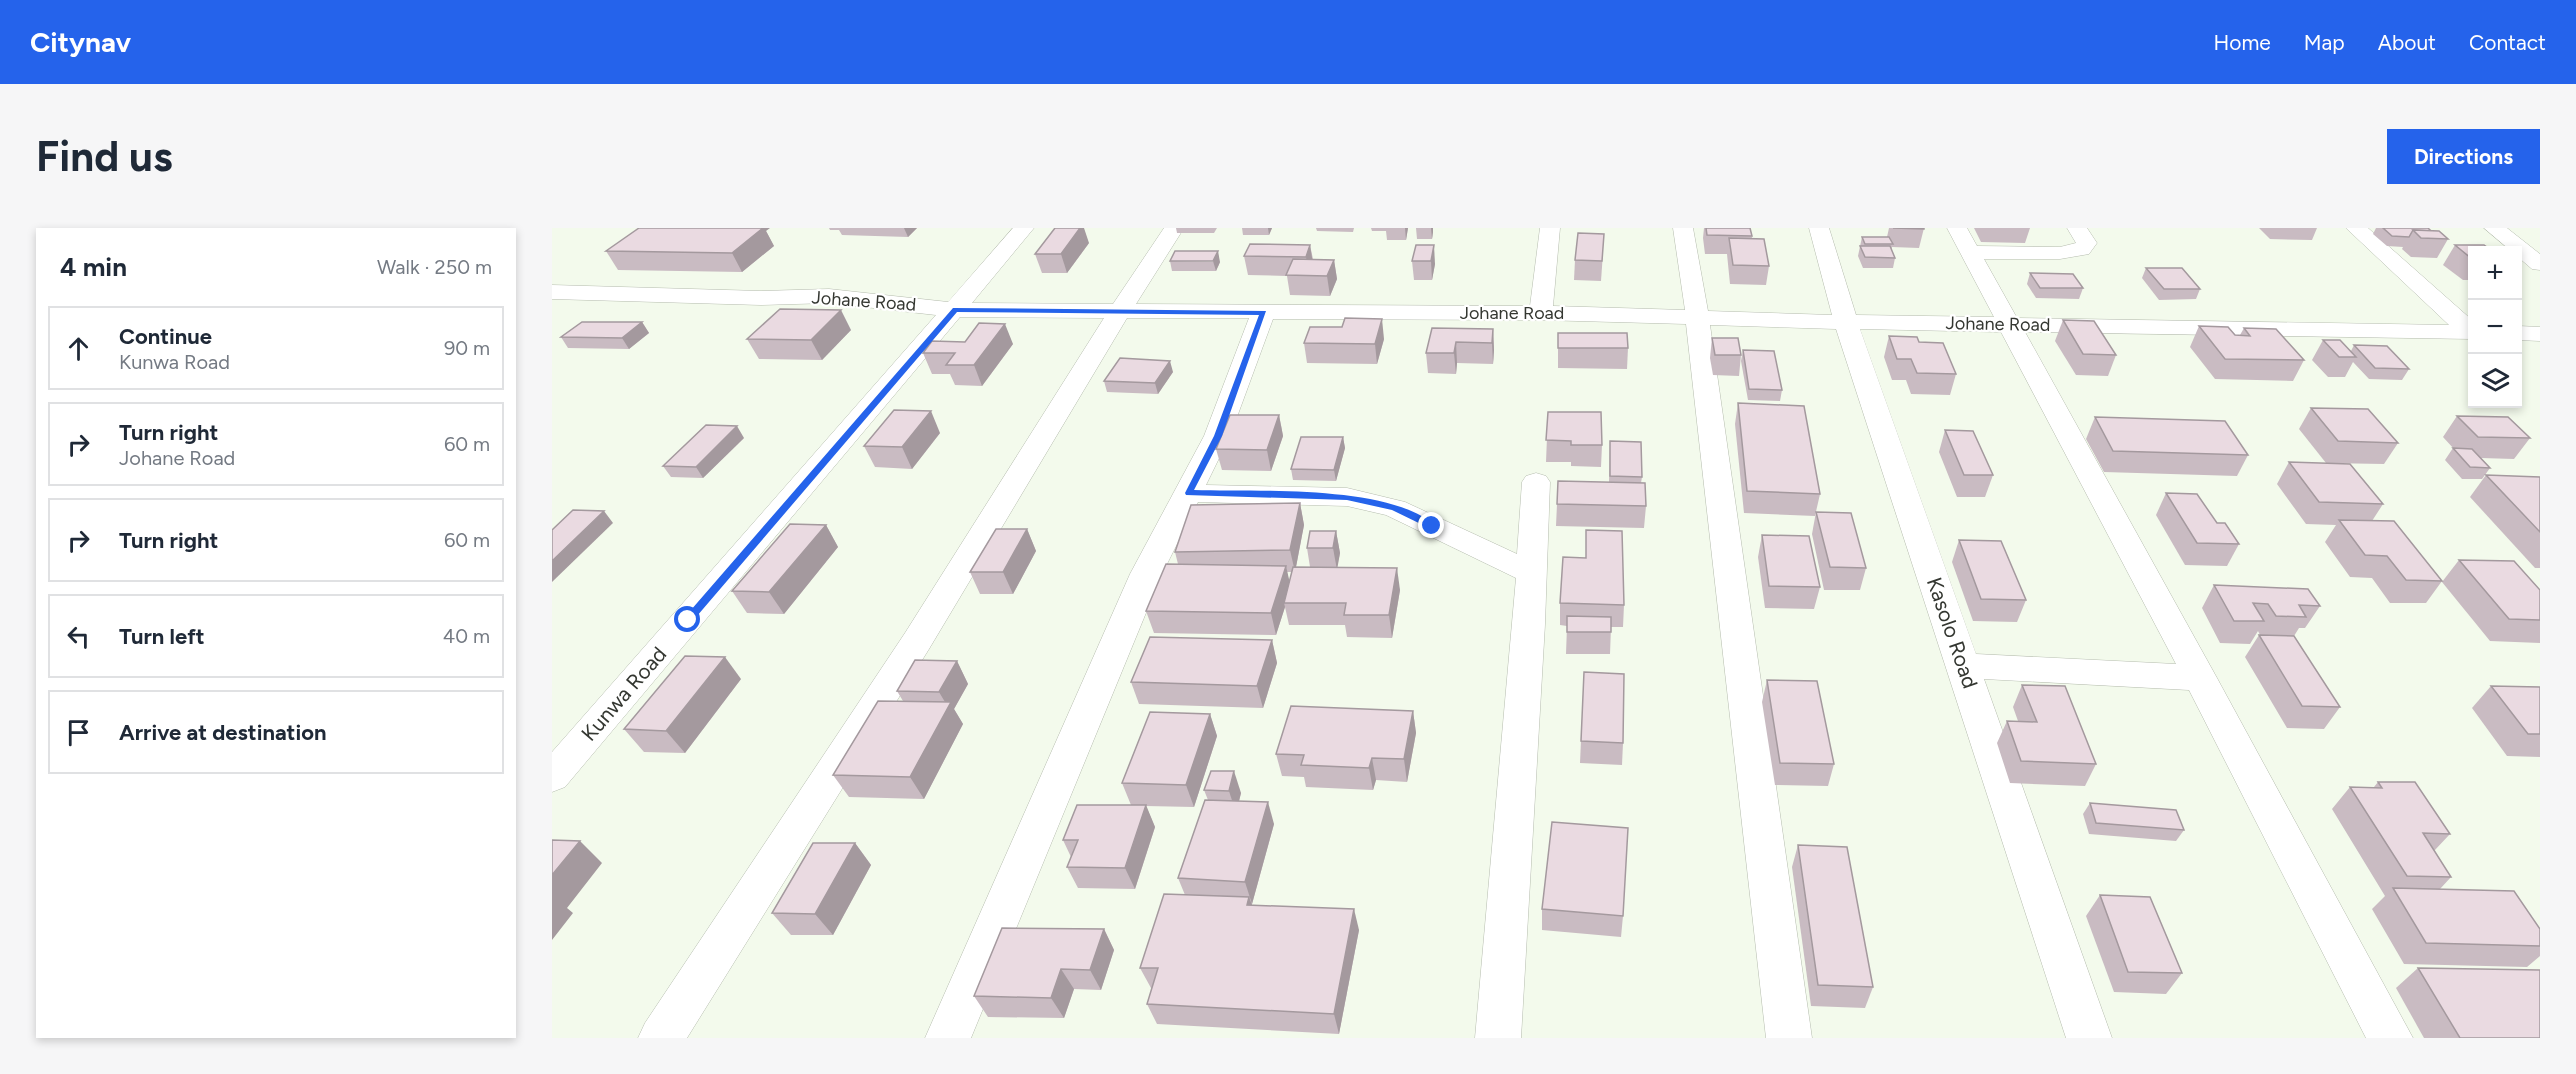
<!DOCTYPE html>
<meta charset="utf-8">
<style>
body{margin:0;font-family:Figtree,sans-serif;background:#f6f6f7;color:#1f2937}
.controls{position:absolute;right:18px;top:18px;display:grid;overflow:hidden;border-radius:0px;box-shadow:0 3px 9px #0003}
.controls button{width:54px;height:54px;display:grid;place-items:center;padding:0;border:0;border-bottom:2px solid #e0e1e3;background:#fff;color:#1f2937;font:30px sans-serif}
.stop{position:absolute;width:18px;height:18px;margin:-14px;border:4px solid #2563eb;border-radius:50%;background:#fff}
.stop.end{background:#2563eb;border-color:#fff;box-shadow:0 2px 6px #0008}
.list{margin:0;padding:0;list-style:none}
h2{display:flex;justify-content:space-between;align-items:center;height:78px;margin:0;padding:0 24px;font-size:26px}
h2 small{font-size:20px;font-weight:400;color:#747a83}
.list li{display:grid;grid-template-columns:39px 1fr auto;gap:18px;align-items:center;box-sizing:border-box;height:84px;margin:0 12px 12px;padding:0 12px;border:2px solid #e0e1e3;border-radius:0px}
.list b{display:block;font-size:22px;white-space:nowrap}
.list p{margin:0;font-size:20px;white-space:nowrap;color:#747a83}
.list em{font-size:20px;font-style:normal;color:#747a83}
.icon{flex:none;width:33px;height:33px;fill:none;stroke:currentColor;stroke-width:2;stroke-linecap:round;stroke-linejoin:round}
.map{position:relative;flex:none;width:1988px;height:810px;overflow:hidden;border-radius:0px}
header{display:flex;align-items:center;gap:36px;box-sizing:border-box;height:84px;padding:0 30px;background:#2563eb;color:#fff}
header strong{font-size:28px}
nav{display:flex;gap:33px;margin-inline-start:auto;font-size:21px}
.intro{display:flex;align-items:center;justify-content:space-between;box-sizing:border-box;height:144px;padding:0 36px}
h1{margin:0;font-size:42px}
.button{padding:15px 27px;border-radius:0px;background:#2563eb;color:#fff;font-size:21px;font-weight:700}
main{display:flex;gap:36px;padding:0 36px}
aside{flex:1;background:#fff;border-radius:0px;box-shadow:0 3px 9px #0003}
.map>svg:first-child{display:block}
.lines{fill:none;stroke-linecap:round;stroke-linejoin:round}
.street-casing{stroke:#b5bcae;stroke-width:1}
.street{fill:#fff;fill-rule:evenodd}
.wall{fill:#c9bbc2;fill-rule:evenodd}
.shaded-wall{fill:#a4999e}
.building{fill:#eadae1;stroke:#a4999e;stroke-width:1.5}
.route{fill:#2563eb}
.labels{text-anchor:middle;stroke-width:4.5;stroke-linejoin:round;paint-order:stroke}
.far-street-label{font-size:18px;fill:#343731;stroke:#fff}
.street-label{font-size:21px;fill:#343731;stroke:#fff}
</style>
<header>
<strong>Citynav</strong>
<nav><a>Home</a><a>Map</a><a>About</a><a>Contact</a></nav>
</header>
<div class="intro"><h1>Find us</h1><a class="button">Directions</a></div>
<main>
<aside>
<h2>4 min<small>Walk · 250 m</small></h2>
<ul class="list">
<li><svg class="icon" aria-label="ahead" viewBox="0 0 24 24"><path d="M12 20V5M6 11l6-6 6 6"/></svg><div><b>Continue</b><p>Kunwa Road</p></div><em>90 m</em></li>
<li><svg class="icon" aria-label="right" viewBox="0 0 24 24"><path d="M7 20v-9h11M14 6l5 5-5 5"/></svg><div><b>Turn right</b><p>Johane Road</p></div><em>60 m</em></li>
<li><svg class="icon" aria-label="right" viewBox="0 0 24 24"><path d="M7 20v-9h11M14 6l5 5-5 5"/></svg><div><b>Turn right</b></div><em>60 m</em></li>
<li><svg class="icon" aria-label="left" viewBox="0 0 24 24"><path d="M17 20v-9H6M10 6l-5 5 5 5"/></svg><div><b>Turn left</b></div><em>40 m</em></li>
<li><svg class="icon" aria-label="arrive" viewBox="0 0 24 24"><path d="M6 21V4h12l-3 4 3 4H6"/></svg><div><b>Arrive at destination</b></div></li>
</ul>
</aside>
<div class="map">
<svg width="1988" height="810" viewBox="0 0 1988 810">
<rect width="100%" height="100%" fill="#f3faec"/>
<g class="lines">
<defs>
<g id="street">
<path d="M 461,0 L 482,0 L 420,75 L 561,76 L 612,0 L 632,0 L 584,76 L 978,78 L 988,0 L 1008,0 L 1001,78 L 1133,82 L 1121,0 L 1141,0 L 1156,83 L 1280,87 L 1257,0 L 1277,0 L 1304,87 L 1442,89 L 1395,0 L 1415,0 L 1425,18 L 1508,19 L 1524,15 L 1515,0 L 1535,0 L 1545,15 L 1537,26 L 1508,31 L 1432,31 L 1465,90 L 1897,97 L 1794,0 L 1816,0 L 1920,92 L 1920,111 L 1473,104 L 1665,450 L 1861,810 L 1814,810 L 1637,462 L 1432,451 L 1560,810 L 1514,810 L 1284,101 L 1158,97 L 1260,810 L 1214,810 L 1134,96 L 989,92 L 721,91 L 678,208 L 654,257 L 795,260 L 853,274 L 965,326 L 970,254 L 974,248 L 984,245 L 994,248 L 998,254 L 993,396 L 969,810 L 923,810 L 964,350 L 834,287 L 795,278 L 646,274 L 610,346 L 419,810 L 373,810 L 578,346 L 652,208 L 697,90 L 575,90 L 377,421 L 135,810 L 86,810 L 93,795 L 353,405 L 552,90 L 408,89 L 13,559 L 0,564 L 0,524 L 384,87 L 277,75 L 209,77 L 0,71 L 0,57 L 209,63 L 277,61 L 396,74 ZM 1308,101 L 1449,104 L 1624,436 L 1424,426 Z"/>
<polygon points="1932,0 1955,0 1988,26 1988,42 1980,41 1966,29 1966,22 1958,22"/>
<polygon points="1966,98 1988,99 1988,113 1966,112"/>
</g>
</defs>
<use href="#street" class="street-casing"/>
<use href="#street" class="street"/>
</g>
<g class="wall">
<polygon points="277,0 365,0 356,9 290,7 287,2 278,2"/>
<polygon points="624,0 665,0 662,5 625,5"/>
<polygon points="690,0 720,0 717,7 691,7"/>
<polygon points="764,0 802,0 801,4 765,3"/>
<polygon points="819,0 856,0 854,12 835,12 834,3 820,3"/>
<polygon points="864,0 903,0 881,0 881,4 880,11 865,11"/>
<polygon points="1152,0 1198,0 1200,10 1217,38 1214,57 1178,56 1175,26 1153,26 1151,10"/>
<polygon points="1337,0 1372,0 1367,20 1340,19 1339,22 1343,30 1341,40 1311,40 1306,28 1310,9 1335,9"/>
<polygon points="1422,0 1478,0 1473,15 1429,14"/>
<polygon points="1707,0 1765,0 1760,12 1718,11"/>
<polygon points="1824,0 1877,0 1877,1 1879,3 1896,11 1885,30 1859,29 1850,21 1851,19 1835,18 1821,6"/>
<polygon points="214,3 222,18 190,44 66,42 54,23"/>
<polygon points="537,15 515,45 490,45 483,26"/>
<polygon points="758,17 761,31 782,32 785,51 778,68 738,67 735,48 696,47 692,28"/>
<polygon points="864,17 883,36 880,52 862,52 860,33"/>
<polygon points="1903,17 1920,22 1920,52 1911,52 1891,37"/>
<polygon points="1051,25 1049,53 1022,52 1023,32"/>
<polygon points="618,33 668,34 664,43 620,43"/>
<polygon points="1594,40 1648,61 1644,71 1607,72 1590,50"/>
<polygon points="1478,45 1531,60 1527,71 1484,70 1475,56"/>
<polygon points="1511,92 1564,127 1556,148 1524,147 1503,113"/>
<polygon points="90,94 97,105 77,121 16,120 9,109"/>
<polygon points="1647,98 1683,107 1688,107 1692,100 1752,132 1741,153 1663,151 1638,119"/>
<polygon points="790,99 832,111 825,136 755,135 752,115"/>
<polygon points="941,101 942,122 941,136 905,135 904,146 876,145 874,125"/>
<polygon points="299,102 270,132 207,131 195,111"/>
<polygon points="1006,105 1076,120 1075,141 1006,140"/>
<polygon points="1337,108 1367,114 1404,146 1398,167 1359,166 1354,152 1340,152 1332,129"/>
<polygon points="1160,110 1189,127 1187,148 1161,147 1158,130"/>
<polygon points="1771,112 1799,123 1802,117 1857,141 1850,152 1817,151 1801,134 1793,149 1776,149 1760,132"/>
<polygon points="413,114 461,116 430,158 403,157 398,146 380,146 371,125"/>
<polygon points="1191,122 1230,162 1228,173 1196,172 1189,133"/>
<polygon points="621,144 606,166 555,164 552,153"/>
<polygon points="1186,175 1268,266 1263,288 1192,285 1183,196"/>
<polygon points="1759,180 1846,215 1832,236 1774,235 1747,201"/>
<polygon points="996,184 1050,217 1049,239 1019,238 1019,234 994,234"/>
<polygon points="727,187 731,208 719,243 670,242 664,221"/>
<polygon points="1905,188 1978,210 1962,231 1929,230 1938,240 1930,251 1910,251 1893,232 1901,220 1902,221 1891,209"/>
<polygon points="1543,189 1696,227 1685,248 1552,244 1534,211"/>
<polygon points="1393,202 1441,247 1433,269 1405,269 1387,224"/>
<polygon points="388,205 360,241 323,239 312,218"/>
<polygon points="791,209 793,220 784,253 741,252 739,241"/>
<polygon points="192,210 151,250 119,249 111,238"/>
<polygon points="1058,213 1090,249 1089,255 1094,278 1092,300 1004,298 1005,276 1057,254"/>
<polygon points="1737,234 1831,276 1820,293 1890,353 1874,375 1838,375 1820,350 1798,349 1773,314 1784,297 1754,296 1725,256"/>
<polygon points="1934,247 1988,249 1988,340 1983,340 1918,269"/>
<polygon points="1614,265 1665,295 1687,316 1675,338 1633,337 1604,287"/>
<path d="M 748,275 L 752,297 L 744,339 L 758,339 L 755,320 L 784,303 L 788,325 L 785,339 L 848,362 L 840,410 L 795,409 L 793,397 L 737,397 L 733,379 L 724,407 L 602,405 L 594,383 L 626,336 L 623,324 ZM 735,344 L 740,344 L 737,354 Z"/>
<polygon points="1264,284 1314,340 1308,362 1272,362 1260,306"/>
<polygon points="274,297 286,319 232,386 195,385 180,363"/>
<polygon points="475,301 484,323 461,366 428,366 418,344"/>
<polygon points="1210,307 1268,359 1262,381 1213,380 1206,329"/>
<polygon points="1407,312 1474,372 1465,394 1421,393 1400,334"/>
<polygon points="1033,330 1072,377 1071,399 1059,399 1058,426 1014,426 1015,398 1008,397 1008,375"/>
<polygon points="1907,332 1988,362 1988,415 1938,413 1890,354"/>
<polygon points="1662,357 1768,378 1753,400 1747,400 1742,408 1788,479 1772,501 1735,500 1693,429 1707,407 1708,407 1706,403 1698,416 1668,415 1650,380"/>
<polygon points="720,412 725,435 711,480 587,476 579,454"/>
<polygon points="405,433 416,456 402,481 411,496 372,571 297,569 281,547 351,473 345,463"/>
<polygon points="1032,444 1071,515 1070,537 1028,535"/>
<polygon points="189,451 133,525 92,524 72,501"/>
<polygon points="1215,452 1282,536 1276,558 1223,557 1210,474"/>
<polygon points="1470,457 1544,536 1533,558 1458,555 1445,515 1455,493 1466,493 1461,479"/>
<polygon points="1939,458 1988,459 1988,529 1955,528 1920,480"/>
<polygon points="861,483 864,505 855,554 824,552 821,562 754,559 752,549 730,548 724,526"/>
<polygon points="658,486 665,508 642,579 594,578 603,599 583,661 526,660 515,639 519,629 511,612 579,577 570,555"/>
<polygon points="659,543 689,565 687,573 722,596 700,676 700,677 807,702 787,806 605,796 595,776 600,760 599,760 588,740 633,667 626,650 656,572 652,562"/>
<polygon points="1826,554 1898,606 1882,623 1899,649 1888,661 1988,701 1988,728 1975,739 1852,736 1820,681 1833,668 1780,581 1798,559 1822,559"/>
<polygon points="1538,575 1632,602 1624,613 1537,606 1531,586"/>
<polygon points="303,615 319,637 281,707 239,707 220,685"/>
<polygon points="1246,617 1321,759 1313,780 1259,778 1240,639"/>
<polygon points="1548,667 1630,745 1614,766 1562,764 1534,688"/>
<polygon points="990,681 1071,688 1069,709 990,702"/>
<polygon points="552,701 562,722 549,762 522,761 512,790 436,789 422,768"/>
<polygon points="1866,740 1988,810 1872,810 1844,760"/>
</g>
<g class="shaded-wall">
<polygon points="211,0 218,0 214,3 222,18 190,44 180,25"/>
<polygon points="352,0 365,0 356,9"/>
<polygon points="528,0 532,0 537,15 515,45 509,26"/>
<polygon points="716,0 720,0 717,7"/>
<polygon points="853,0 856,0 854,12"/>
<polygon points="879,0 881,0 881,4 880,11"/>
<polygon points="758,17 761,36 757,48 754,29"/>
<polygon points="882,17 883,36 880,52 879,33"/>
<polygon points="666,23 668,34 664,43 661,33"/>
<polygon points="782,32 785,51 778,68 775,48"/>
<polygon points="289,82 299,102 270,132 259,112"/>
<polygon points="830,91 832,111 825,136 823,116"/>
<polygon points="90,94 97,105 77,121 70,110"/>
<polygon points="453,96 461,116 430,158 422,137"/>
<polygon points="941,101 942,122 941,136 940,115"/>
<polygon points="904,114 905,135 904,146 902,125"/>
<polygon points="618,133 621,144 606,166 603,155"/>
<polygon points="379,183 388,205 360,241 350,219"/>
<polygon points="727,187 731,208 719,243 715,222"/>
<polygon points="185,198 192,210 151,250 144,239"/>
<polygon points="791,209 793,220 784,253 782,242"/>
<polygon points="748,275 752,297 743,344 738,322"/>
<polygon points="52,283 61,295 0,354 0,333"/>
<polygon points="274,297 286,319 232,386 217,364"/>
<polygon points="475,301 484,323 461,366 451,344"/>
<polygon points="784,303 788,325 785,342 781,320"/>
<polygon points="734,338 739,360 732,375 733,379 724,407 719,385"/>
<polygon points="845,340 848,362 840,410 837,387"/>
<polygon points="720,412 725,435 711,480 705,458"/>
<polygon points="173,429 189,451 133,525 114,503"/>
<polygon points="405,433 416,456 402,481 411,496 372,571 358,549 396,479 387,464"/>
<polygon points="861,483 864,505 855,554 852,531"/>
<polygon points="658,486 665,508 642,579 634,557"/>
<polygon points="820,530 824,552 821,562 817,540"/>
<polygon points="682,543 689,565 684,585 677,563"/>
<polygon points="716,574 722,596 700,676 693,654"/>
<polygon points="594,577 603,599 583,661 573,640"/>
<polygon points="28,613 50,635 15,680 21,685 0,712 0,647"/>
<polygon points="303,615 319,637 281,707 263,686"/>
<polygon points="697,669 705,690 695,677"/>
<polygon points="802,681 807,702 787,806 782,786"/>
<polygon points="552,701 562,722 549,762 538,742"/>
<polygon points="509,741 522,761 512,790 499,770"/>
</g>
<g class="building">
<polygon points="87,0 211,0 180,25 54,23"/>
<polygon points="503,0 528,0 509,26 483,26"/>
<polygon points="1154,0 1198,0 1200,8 1155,7"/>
<polygon points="1341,0 1372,0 1372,1"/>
<polygon points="1831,0 1876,0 1879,3 1861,2 1857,9 1840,8"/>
<polygon points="1861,2 1887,3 1896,11 1869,10"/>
<polygon points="1026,5 1052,6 1050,33 1023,32"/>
<polygon points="1310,9 1337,9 1341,16 1313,16"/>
<polygon points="1177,10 1212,11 1217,38 1181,37"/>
<polygon points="698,16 758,17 754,29 692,28"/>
<polygon points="864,17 882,17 879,33 860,33"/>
<polygon points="1903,17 1932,17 1939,22 1920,22 1920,31"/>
<polygon points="1308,18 1338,18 1343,30 1313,29"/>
<polygon points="623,23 666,23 661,33 618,33"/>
<polygon points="741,31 782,32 775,48 734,47"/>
<polygon points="1594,40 1630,40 1648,61 1612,61"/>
<polygon points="1478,45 1521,46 1531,60 1488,60"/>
<polygon points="228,81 289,82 259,112 195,111"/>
<polygon points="793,90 830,91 823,116 752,115 758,99 790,99"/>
<polygon points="1511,92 1542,93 1564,127 1531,126"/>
<polygon points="30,94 90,94 70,110 9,109"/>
<polygon points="427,95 453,96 422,137 394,137 403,125 371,125 380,113 413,114"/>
<polygon points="1647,98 1676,99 1683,107 1698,108 1692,100 1724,101 1752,132 1673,131"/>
<polygon points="880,100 941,101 940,115 904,114 902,125 874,125"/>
<polygon points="1006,105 1075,105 1076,120 1006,120"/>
<polygon points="1337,108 1365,109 1367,114 1391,115 1404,146 1365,145 1359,131 1345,131"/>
<polygon points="1160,110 1186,110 1189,127 1163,127"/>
<polygon points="1771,112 1788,112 1804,129 1787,129"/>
<polygon points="1802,117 1835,118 1857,141 1823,140"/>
<polygon points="1191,122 1222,123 1230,162 1197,161"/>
<polygon points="568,130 618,133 603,155 552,153"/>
<polygon points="1186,175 1252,178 1268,266 1195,263"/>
<polygon points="1759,180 1816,181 1846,215 1786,213"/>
<polygon points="342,182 379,183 350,219 312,218"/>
<polygon points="996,184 1049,184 1050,217 1019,217 1019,213 994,212"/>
<polygon points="678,187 727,187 715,222 664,221"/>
<polygon points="1905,188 1956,189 1978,210 1926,209"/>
<polygon points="1543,189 1673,193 1696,227 1561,223"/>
<polygon points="154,197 185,198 144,239 111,238"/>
<polygon points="1393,202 1421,203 1441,247 1412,247"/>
<polygon points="749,209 791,209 782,242 739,241"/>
<polygon points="1058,213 1089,214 1090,249 1058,248"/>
<polygon points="1901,220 1920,221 1938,240 1918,239"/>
<polygon points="1737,234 1798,236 1831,276 1767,274"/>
<polygon points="1934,247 1988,249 1988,304"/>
<polygon points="1006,253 1093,255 1094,278 1005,276"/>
<polygon points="1614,265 1645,266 1665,295 1673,295 1687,316 1645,315"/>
<polygon points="748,275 738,322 623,324 639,277"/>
<polygon points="21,282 52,283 0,333 0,302"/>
<polygon points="1264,284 1299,285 1314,340 1278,339"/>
<polygon points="1787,292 1842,293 1890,353 1854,352 1835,328 1813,327"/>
<polygon points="238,296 274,297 217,364 180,363"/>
<polygon points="444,301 475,301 451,344 418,344"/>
<polygon points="1034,302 1070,303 1072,377 1008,375 1011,329 1034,330"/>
<polygon points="758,303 784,303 781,320 755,320"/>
<polygon points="1210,307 1257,308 1268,359 1217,358"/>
<polygon points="1407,312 1449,313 1474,372 1429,371"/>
<polygon points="1907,332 1962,333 1988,362 1988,392 1957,391"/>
<polygon points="614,336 734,338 719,385 594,383"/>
<polygon points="741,339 845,340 837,387 792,387 794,375 732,375"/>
<polygon points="1662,357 1756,361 1768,378 1747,377 1754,389 1724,388 1716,376 1701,375 1712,393 1682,393"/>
<polygon points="1015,388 1059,389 1059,404 1015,404"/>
<polygon points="1707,407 1742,408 1788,479 1750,478"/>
<polygon points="598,409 720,412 705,458 579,454"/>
<polygon points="133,428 173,429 114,503 72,501"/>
<polygon points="363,432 405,433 387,464 345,463"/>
<polygon points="1032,444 1072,446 1071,515 1029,513"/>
<polygon points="1215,452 1265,453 1282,536 1228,535"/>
<polygon points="1470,457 1513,458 1544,536 1469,533 1455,493 1485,494"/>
<polygon points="1939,458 1988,459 1988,506 1976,506"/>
<polygon points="326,473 399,474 358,549 281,547"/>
<polygon points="739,478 861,483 852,531 820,530 817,540 749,537 752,527 724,526"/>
<polygon points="598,484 658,486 634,557 570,555"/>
<polygon points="659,543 682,543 677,563 652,562"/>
<polygon points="1826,554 1863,554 1898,606 1871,605 1899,649 1855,648 1798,559 1830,560"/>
<polygon points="653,572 716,574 693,654 626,650"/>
<polygon points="1538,575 1624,582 1632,602 1544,595"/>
<polygon points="525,577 594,577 573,640 515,639 526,612 511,612"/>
<polygon points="1000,594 1076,600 1071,688 990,681"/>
<polygon points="0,612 28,613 0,647"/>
<polygon points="261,615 303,615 263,686 220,685"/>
<polygon points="1246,617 1295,619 1321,759 1266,757"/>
<polygon points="1841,660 1962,663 1988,701 1988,718 1874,715"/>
<polygon points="612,666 697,669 695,677 802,681 782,786 595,776 606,740 588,740"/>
<polygon points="1548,667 1598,669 1630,745 1576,744"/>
<polygon points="450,700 552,701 538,742 509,741 499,770 422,768"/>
<polygon points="1866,740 1988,742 1988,810 1908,810"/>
</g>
<path class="route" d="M 401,80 L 714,83 L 670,208 L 642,262 C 705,264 837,256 884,298 L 877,300 L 840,282 L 795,272 L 634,267 L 633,265 L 662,208 L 707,87 L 405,84 L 139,395 L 132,395 L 132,390 Z"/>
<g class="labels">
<g class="far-street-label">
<text transform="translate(312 73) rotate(4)" y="6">Johane Road</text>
<text x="960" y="91">Johane Road</text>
<text transform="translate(1446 96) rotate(1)" y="6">Johane Road</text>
</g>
<g class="street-label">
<text transform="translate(1400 405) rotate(71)" y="7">Kasolo Road</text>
<text transform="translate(72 466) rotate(-49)" y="7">Kunwa Road</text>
</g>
</g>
</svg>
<div class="controls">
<button>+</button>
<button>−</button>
<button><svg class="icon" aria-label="layers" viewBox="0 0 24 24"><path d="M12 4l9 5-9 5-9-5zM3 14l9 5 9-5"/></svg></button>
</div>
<div class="stop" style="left:136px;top:392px"></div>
<div class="stop end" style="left:880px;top:298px"></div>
</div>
</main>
